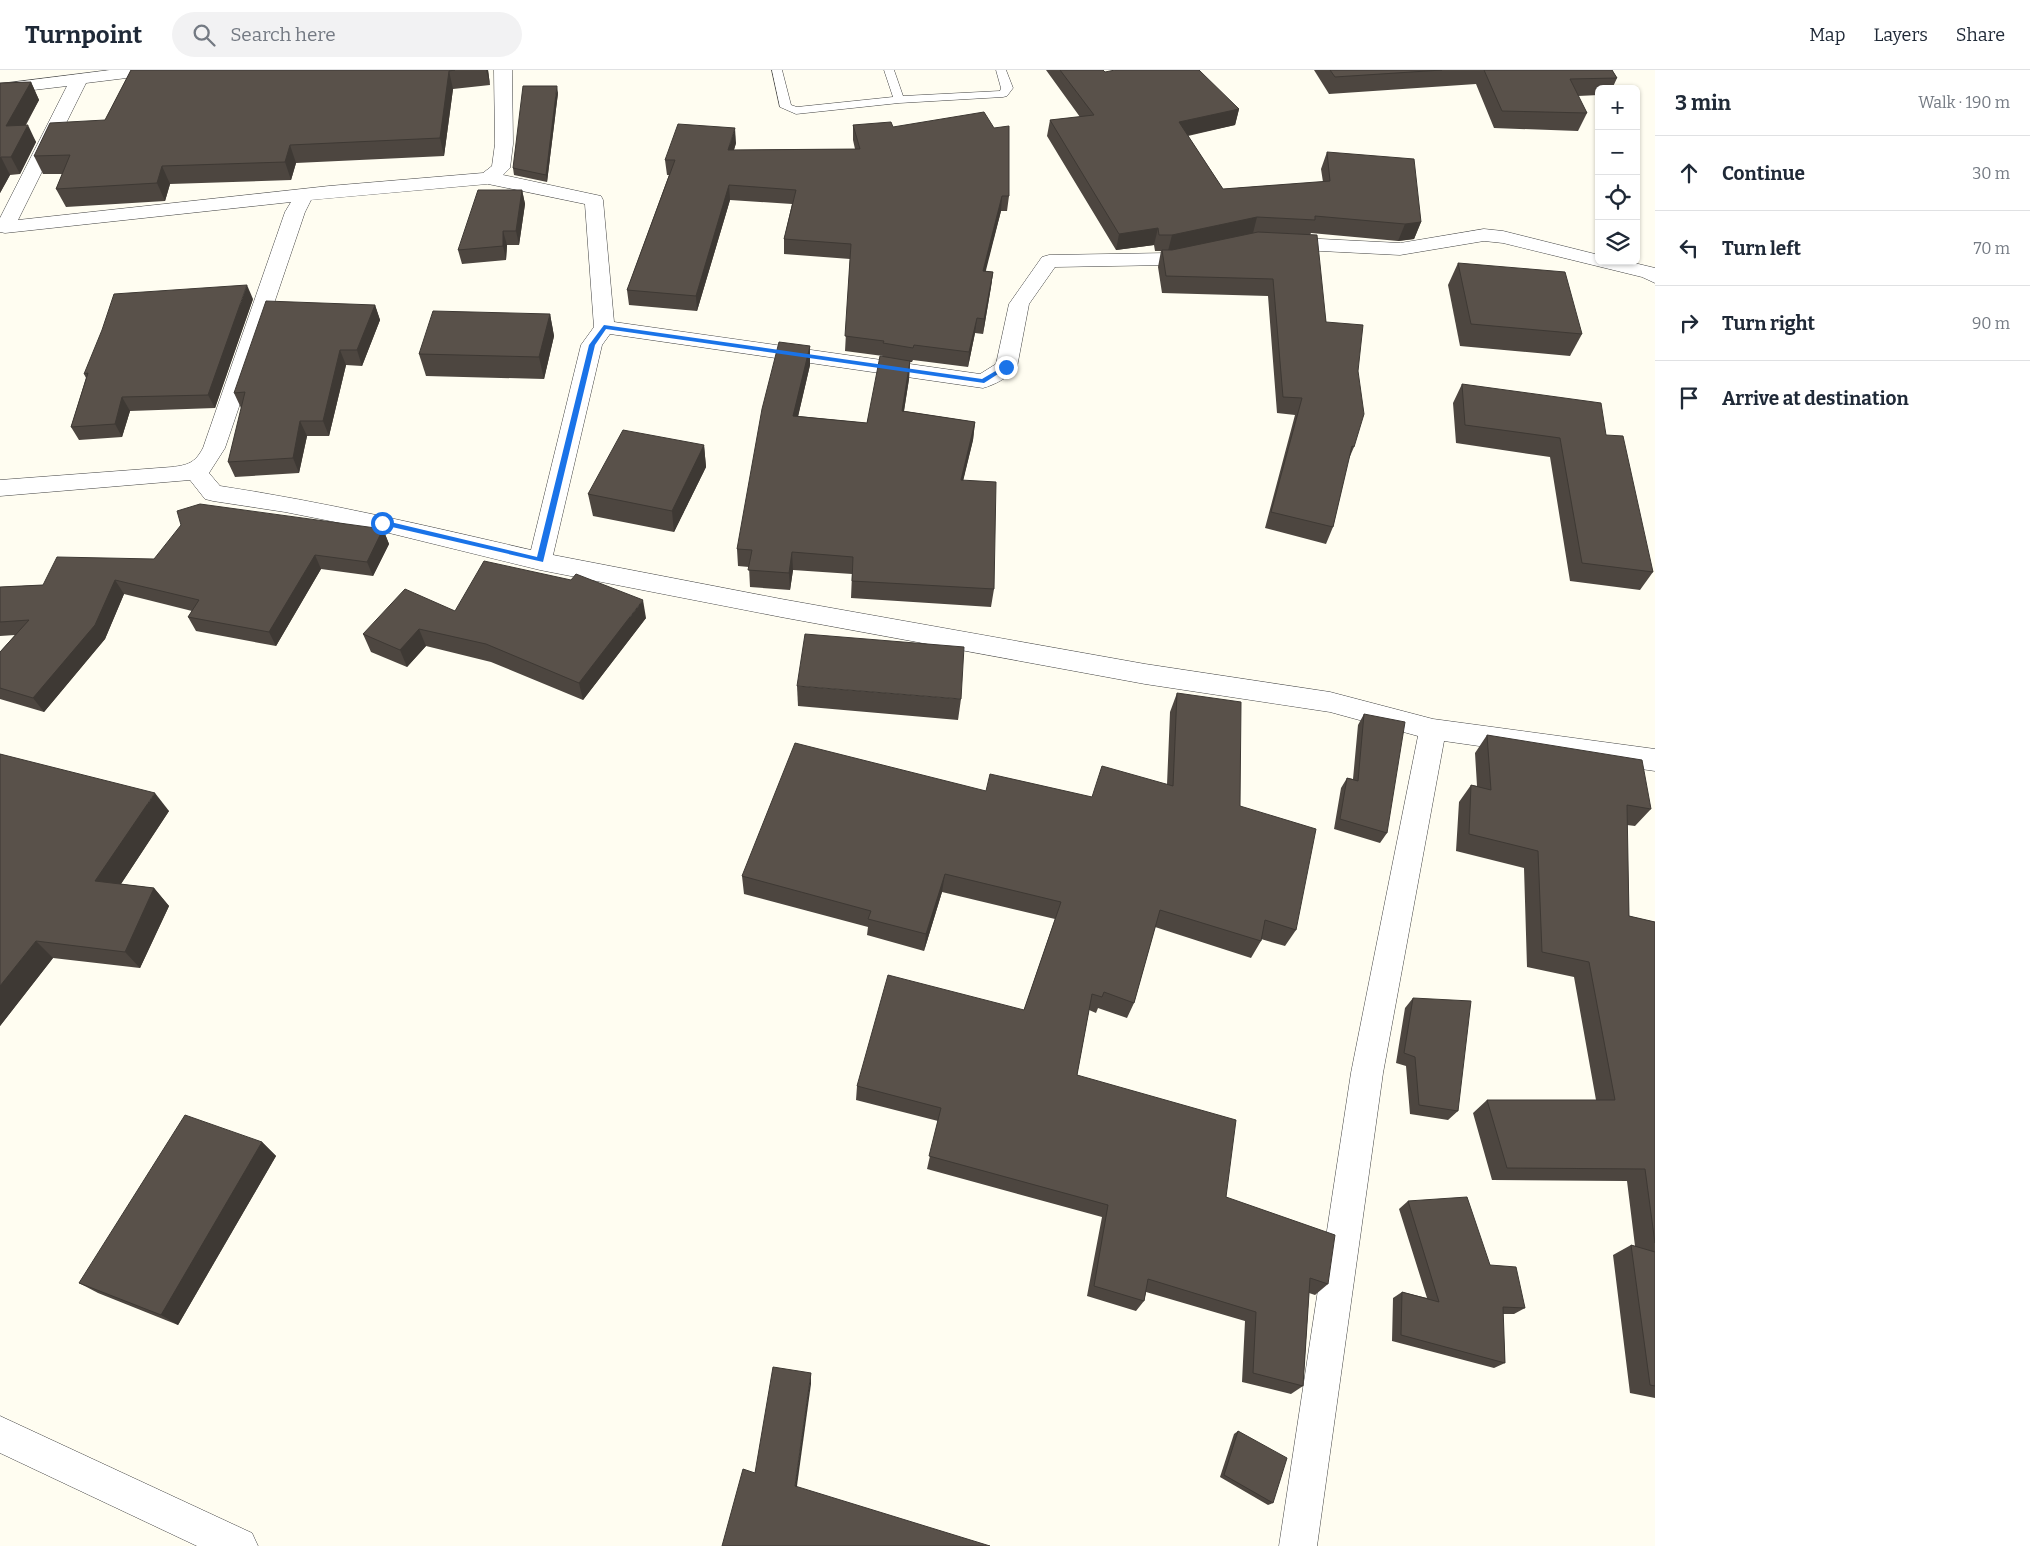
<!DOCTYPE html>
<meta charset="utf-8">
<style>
body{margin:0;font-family:Bitter,serif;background:#f2f2f3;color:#1f2937}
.controls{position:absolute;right:15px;top:15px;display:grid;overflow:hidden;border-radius:8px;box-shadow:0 1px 4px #0004}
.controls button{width:45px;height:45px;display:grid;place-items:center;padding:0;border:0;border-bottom:1px solid #e0e1e3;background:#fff;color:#1f2937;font:25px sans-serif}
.stop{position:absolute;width:15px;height:15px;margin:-11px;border:4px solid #1a73e8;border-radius:50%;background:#fff}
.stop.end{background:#1a73e8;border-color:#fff;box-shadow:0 1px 5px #0008}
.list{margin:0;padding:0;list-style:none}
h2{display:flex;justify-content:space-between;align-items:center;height:65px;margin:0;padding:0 20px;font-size:21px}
h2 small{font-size:16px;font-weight:400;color:#747a83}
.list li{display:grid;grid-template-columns:32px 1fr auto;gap:15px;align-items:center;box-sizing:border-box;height:75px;padding:0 20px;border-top:1px solid #e0e1e3}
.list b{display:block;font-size:19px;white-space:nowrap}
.list em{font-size:16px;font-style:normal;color:#747a83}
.icon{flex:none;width:28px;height:28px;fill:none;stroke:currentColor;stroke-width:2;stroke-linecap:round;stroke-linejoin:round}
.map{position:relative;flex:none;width:1655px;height:1476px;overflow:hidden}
header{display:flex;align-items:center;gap:30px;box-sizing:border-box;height:70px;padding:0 25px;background:#fff;border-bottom:1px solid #e0e1e3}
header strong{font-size:24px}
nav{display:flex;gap:28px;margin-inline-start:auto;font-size:18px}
.search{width:350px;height:45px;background:#f2f2f3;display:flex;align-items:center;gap:12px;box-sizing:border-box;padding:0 18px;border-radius:28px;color:#747a83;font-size:19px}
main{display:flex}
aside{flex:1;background:#fff}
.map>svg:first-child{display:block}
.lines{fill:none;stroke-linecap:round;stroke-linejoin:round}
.service-casing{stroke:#424242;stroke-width:1}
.minor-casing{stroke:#424242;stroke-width:1}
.service{fill:#fff;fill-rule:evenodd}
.minor{fill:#fff;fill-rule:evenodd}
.wall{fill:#4d4640}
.shaded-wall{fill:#3e3934}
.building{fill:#59514a;stroke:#3e3934}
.route{fill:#1a73e8}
</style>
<header>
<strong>Turnpoint</strong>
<div class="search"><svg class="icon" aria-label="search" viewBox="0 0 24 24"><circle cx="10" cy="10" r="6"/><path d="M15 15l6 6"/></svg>Search here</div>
<nav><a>Map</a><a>Layers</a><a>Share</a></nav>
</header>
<main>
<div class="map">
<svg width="1655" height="1476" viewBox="0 0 1655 1476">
<rect width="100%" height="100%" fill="#fffdf1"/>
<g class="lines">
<defs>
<polygon id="service" points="772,0 782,0 791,35 797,37 893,27 884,0 894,0 903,26 1000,21 1001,18 996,0 1006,0 1013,18 1007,26 1003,27 899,33 796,44 780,37"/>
<g id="minor">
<path d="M 110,0 L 160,0 L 157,4 L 151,5 L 86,13 L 18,150 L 329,116 L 483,103 L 492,96 L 495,74 L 494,0 L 512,0 L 513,74 L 510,98 L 503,105 L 601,126 L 603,130 L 614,252 L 980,304 L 996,294 L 1009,234 L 1042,187 L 1049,185 L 1168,183 L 1197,177 L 1204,179 L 1207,183 L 1204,187 L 1168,195 L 1055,197 L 1029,234 L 1017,297 C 1010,307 994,315 983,318 L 610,264 L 602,275 L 553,485 L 781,529 L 1145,594 L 1330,622 L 1433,649 L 1655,679 L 1655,701 L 1444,671 L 1383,1003 L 1317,1476 L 1279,1476 L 1351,1003 L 1418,666 L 1330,642 L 1145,614 L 781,547 L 540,500 L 381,461 L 285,442 L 213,431 L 205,429 L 190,410 L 0,426 L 0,410 L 172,397 C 188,395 195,393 203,378 L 285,142 L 291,132 L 5,163 L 0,162 L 0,148 L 67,16 L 0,24 L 0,14 ZM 488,114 L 585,134 L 594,257 L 581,275 L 531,480 C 428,456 325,432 220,416 L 209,403 L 225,378 L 305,142 L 311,130 Z"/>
<polygon points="1484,159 1503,161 1599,185 1599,191 1626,191 1655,198 1655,213 1642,207 1503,173 1484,171 1400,185 1281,179 1274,177 1271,173 1274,169 1281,167 1400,173"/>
<polygon points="0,1346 252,1463 258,1476 197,1476 0,1383"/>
</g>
</defs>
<use href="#service" class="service-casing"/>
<use href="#minor" class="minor-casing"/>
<use href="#service" class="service"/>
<use href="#minor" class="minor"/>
</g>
<g class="wall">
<polygon points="131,0 488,0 490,15 453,19 444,86 296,93 291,110 170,114 165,131 66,137 56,119 62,104 43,104 34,86 105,50"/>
<polygon points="1046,0 1103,0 1105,2 1239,39 1235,55 1188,66 1223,119 1323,112 1321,99 1327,82 1421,152 1414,169 1398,171 1311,163 1310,165 1326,252 1358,301 1354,377 1348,391 1333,457 1326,474 1265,458 1295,345 1277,343 1268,226 1162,223 1158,197 1161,181 1155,181 1154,175 1116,180 1047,66 1050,50 1080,47"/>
<polygon points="1314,0 1612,0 1617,8 1612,19 1599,19 1599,25 1578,26 1587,43 1578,61 1494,58 1476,14 1329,24"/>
<polygon points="31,12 39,30 26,55 36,72 20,104 10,105 0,123 0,13"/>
<polygon points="558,23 547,112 514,105 513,98"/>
<polygon points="853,55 893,57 1009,126 1007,141 1001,141 985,201 993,202 991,217 983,264 975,263 968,297 913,290 912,292 910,292 909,309 904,341 975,352 973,370 963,410 994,519 991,537 851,528 852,504 793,500 790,520 750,517 749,497 738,496 737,479 810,276 810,295 798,346 867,353 883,287 883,286 845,281 850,189 784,184 784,169 792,134 730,130 697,241 629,235 627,220 669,105 667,105 665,90 736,73 734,80 855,79 853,70"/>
<polygon points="522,120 525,134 519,175 507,175 506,190 462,194 458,180"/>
<polygon points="1458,193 1582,264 1570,286 1460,276 1448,215"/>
<polygon points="253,229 215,338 130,341 122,367 79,370 71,357 86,308 84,304"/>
<polygon points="375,235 380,250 362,296 346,295 329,366 307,366 299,403 235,407 228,392 242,338 241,338 234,323"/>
<polygon points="550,244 554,266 544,309 426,306 419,284"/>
<polygon points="1462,314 1606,365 1653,502 1640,520 1570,511 1550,387 1456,373 1453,333"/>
<polygon points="704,375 706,397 674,462 593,446 588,424"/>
<polygon points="383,459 389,474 373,506 321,499 276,576 196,561 188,547 192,541 124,524 105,569 44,642 0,629 0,582 15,565 0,566 0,517 43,515 154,489"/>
<polygon points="455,541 646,548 583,630 491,592 426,576 407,597 371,582 363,564"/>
<polygon points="797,616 961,629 958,650 798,636"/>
<polygon points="1177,623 1240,736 1296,860 1285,876 1261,869 1261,871 1251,888 1155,857 1134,933 1127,948 1098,938 1096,943 1089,940 1077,1005 1226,1127 1328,1214 1315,1225 1309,1223 1303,1316 1291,1324 1242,1312 1245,1251 1146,1222 1144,1231 1136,1241 1087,1226 1102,1147 927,1099 938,1051 856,1030 857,1016 1024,940 1055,849 942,822 924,881 867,865 868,857 744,824 742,806 986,721 1092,727 1167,715 1170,642"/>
<polygon points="1364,644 1387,763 1380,773 1334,759 1341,718 1347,708 1353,709 1358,655"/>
<polygon points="1487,665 1651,739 1635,756 1627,755 1629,846 1655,852 1655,1328 1630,1323 1613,1185 1631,1175 1635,1176 1627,1111 1492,1110 1473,1043 1487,1030 1596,1030 1574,907 1527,897 1524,798 1456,781 1459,732 1471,715 1477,716 1475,683"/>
<polygon points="0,684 169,741 121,814 154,818 169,836 140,898 53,888 0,956"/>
<polygon points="1413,928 1458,1041 1448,1050 1410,1044 1406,996 1396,993 1405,938"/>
<polygon points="262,1072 276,1086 178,1255 98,1223 79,1213"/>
<polygon points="1408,1131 1490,1195 1525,1238 1514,1244 1503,1244 1505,1293 1494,1298 1392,1271 1393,1228 1402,1222 1427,1228 1399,1139"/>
<polygon points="1238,1361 1273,1433 1268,1435 1220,1407 1234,1364"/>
</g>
<g class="shaded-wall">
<polygon points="486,0 488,0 490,15"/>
<polygon points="449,1 453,19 444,86 440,68"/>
<polygon points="31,12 39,30 15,73 6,56"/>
<polygon points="557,16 558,23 547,112 546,105"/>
<polygon points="1239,39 1235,55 1175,68 1179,52"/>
<polygon points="28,55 36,72 20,104 11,87"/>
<polygon points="735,58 736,73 729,95 728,80"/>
<polygon points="290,75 296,93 291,110 285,92"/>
<polygon points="1,87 10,105 0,123 0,88"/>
<polygon points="162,96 170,114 165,131 157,113"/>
<polygon points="729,115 730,130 697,241 696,226"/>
<polygon points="522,120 525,134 519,175 516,161"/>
<polygon points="1002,126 1001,141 982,216 983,201"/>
<polygon points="1257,147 1253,163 1168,181 1172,165"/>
<polygon points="1421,152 1414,169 1398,171 1405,154"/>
<polygon points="1158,158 1154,175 1116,180 1119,164"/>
<polygon points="503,161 507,175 506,190 503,176"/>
<polygon points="993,202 991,217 983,264 984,249"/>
<polygon points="247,215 253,229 215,338 208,325"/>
<polygon points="375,235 380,250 362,296 357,280"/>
<polygon points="550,244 554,266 544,309 539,287"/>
<polygon points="977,248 975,263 968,297 969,282"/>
<polygon points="810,276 810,295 794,364 793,346"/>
<polygon points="340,280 346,295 329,366 323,351"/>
<polygon points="910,291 909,309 901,359 902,341"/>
<polygon points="122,327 130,341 122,367 115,354"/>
<polygon points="300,351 307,366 299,403 293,388"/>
<polygon points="975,352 973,370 959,428 961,410"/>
<polygon points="704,375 706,397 674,462 672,441"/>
<polygon points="383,459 389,474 373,506 367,492"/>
<polygon points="792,482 793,500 790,520 789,503"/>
<polygon points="315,485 321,499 276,576 269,562"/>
<polygon points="115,510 124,524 105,569 44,642 33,628"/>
<polygon points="643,530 646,548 583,630 579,613"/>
<polygon points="419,559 426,576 407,597 400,580"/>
<polygon points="155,723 169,741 111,829 95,811"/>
<polygon points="945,804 942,822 924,881 926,864"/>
<polygon points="154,818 169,836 140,898 125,882"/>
<polygon points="36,871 53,888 0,956 0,916"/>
<polygon points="262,1072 276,1086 178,1255 161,1245"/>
<polygon points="811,1303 811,1314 796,1423 795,1416"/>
</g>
<g class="building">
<polygon points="131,0 455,0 449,1 440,68 290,75 285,92 162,96 157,113 56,119 70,85 34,86 50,53 105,50"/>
<polygon points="1060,0 1103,0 1105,2 1115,0 1199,0 1239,39 1179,52 1223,119 1330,111 1327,82 1414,89 1421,152 1405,154 1315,146 1315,150 1257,147 1172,165 1159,165 1158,158 1119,164 1050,50 1094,45"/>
<polygon points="1330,0 1442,0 1335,7"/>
<polygon points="1484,0 1612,0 1617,8 1570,9 1587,43 1502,41"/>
<polygon points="31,12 6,56 28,55 11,87 1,87 0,88 0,13"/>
<polygon points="523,16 557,16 546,105 513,98"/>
<polygon points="984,42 994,58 1009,56 1009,126 1002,126 983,201 993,202 984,249 977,248 969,282 914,275 913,278 883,273 884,271 845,266 851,174 784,169 796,120 729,115 696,226 627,220 675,90 665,90 678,54 735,58 728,80 860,79 853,55 891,52 893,57"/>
<polygon points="478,120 522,120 516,161 503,161 503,176 458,180"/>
<polygon points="1258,162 1317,165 1326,252 1363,255 1358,301 1364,344 1354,377 1352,376 1333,457 1271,442 1302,328 1283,327 1273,209 1166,206 1162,180 1172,180"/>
<polygon points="1458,193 1565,202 1582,264 1471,254"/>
<polygon points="247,215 208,325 122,327 115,354 71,357 88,303 84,304 102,260 114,224"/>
<polygon points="266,231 375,235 357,280 340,280 323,351 300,351 293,388 228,392 245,322 234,323"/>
<polygon points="433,241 550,244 539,287 419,284"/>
<polygon points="779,272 810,276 793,346 867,353 880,286 910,291 902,341 975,352 961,410 996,412 994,519 852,511 853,487 792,482 789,503 748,500 752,480 737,479 762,339"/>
<polygon points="1462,314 1601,333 1606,365 1623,366 1653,502 1582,493 1560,368 1465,355"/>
<polygon points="623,360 704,375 672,441 588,424"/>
<polygon points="200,434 383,459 367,492 315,485 269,562 188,547 199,530 115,510 95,555 33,628 0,618 0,582 29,550 0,552 0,517 43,515 57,487 154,489 181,455 177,441"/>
<polygon points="484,491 571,510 576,504 643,530 579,613 486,574 419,559 400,580 363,564 405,519 455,541"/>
<polygon points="805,564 964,577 961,629 797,616"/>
<polygon points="1177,623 1241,632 1240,736 1316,759 1296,860 1265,850 1261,871 1160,840 1134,933 1104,922 1102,927 1092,924 1077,1005 1236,1050 1226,1127 1335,1165 1328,1214 1310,1208 1303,1316 1253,1303 1256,1242 1148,1209 1144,1231 1094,1216 1108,1135 929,1086 941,1038 857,1016 888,905 1024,940 1061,832 945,804 926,864 868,849 871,841 742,806 795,673 986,721 990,704 1092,727 1102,696 1173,716"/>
<polygon points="1364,644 1405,652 1387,763 1340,749 1347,708 1358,711"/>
<polygon points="1487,665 1642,690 1651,739 1627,735 1629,846 1655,852 1655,1173 1645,1099 1507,1098 1487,1030 1615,1030 1589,892 1542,882 1538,781 1469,764 1471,715 1491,720"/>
<polygon points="0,684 155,723 95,811 154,818 125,882 36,871 0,916"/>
<polygon points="1413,928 1471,931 1458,1041 1419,1035 1415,987 1404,983"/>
<polygon points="185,1045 262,1072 161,1245 79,1213"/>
<polygon points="1467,1127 1490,1195 1516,1197 1525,1238 1503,1237 1505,1293 1401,1265 1402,1222 1439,1232 1408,1131"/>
<polygon points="1631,1175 1655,1182 1655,1316 1650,1315"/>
<polygon points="773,1297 811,1303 795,1416 990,1476 722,1476 743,1399 755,1403"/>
<polygon points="1238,1361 1287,1388 1273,1433 1224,1405"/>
</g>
<polygon class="route" points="604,255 982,309 1004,296 1009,297 984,313 606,259 595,275 543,492 379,454 379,451 382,450 537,487 589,275"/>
</svg>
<div class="controls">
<button>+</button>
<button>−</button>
<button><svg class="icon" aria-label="locate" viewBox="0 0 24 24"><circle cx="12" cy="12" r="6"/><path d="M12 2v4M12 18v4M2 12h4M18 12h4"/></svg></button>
<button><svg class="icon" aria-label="layers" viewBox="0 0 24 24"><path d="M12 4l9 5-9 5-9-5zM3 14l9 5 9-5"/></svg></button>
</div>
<div class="stop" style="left:382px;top:453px"></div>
<div class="stop end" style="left:1006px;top:297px"></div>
</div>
<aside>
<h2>3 min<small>Walk · 190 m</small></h2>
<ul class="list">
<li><svg class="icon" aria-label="ahead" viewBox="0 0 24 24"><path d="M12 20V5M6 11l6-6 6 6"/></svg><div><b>Continue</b></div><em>30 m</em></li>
<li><svg class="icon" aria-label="left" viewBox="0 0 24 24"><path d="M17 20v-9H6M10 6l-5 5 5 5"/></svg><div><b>Turn left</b></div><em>70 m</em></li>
<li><svg class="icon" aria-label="right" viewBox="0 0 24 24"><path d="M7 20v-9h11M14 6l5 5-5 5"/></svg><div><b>Turn right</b></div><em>90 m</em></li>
<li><svg class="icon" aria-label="arrive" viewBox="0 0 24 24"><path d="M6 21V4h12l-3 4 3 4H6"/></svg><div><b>Arrive at destination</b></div></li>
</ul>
</aside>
</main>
